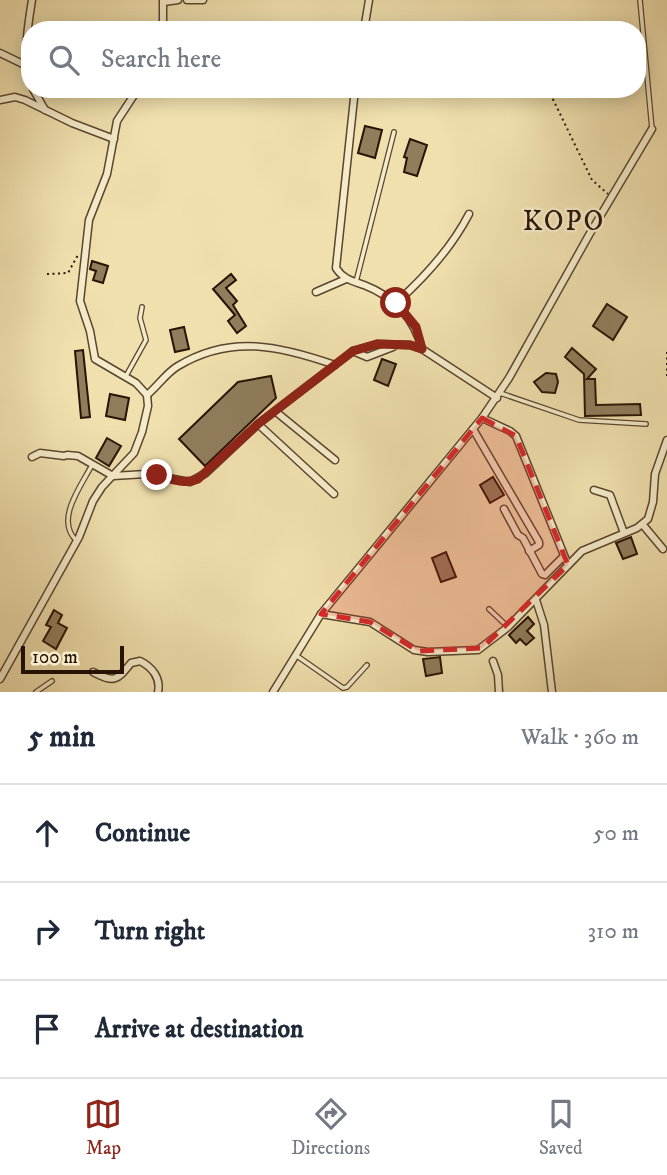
<!DOCTYPE html>
<meta charset="utf-8">
<style>
body{margin:0;font-family:"IM FELL DW Pica",serif;background:#f6f6f7;color:#1f2937}
.scale{position:absolute;left:21px;bottom:18px;width:103px;box-sizing:border-box;padding-left:7px;border:4px solid #281203;border-top:0;font-size:19px;line-height:24px;white-space:nowrap;color:#281203;-webkit-text-stroke:5px #f5ebca;paint-order:stroke}
.stop{position:absolute;width:21px;height:21px;margin:-16px;border:5px solid #8f2418;border-radius:50%;background:#fff}
.stop.end{background:#8f2418;border-color:#fff;box-shadow:0 2px 7px #0008}
.list{margin:0;padding:0;list-style:none}
h2{display:flex;justify-content:space-between;align-items:center;height:91px;margin:0;padding:0 28px;font-size:30px}
h2 small{font-size:23px;font-weight:400;color:#747a83}
.list li{display:grid;grid-template-columns:46px 1fr auto;gap:21px;align-items:center;box-sizing:border-box;height:98px;padding:0 28px;border-top:2px solid #e0e1e3}
.list b{display:block;font-size:26px;white-space:nowrap}
.list em{font-size:23px;font-style:normal;color:#747a83}
.icon{flex:none;width:38px;height:38px;fill:none;stroke:currentColor;stroke-width:2;stroke-linecap:round;stroke-linejoin:round}
.map{position:relative;flex:none;width:667px;height:692px;overflow:hidden}
.search{position:absolute;background:#fff;box-shadow:0 4px 18px #0003;left:21px;right:21px;top:21px;height:77px;display:flex;align-items:center;gap:18px;box-sizing:border-box;padding:0 24px;border-radius:28px;color:#747a83;font-size:26px}
.sheet{height:385px;background:#fff}
nav{display:flex;justify-content:space-around;align-items:center;box-sizing:border-box;height:98px;border-top:2px solid #e0e1e3;background:#fff;font-size:19px;color:#747a83}
nav a{display:grid;justify-items:center;gap:4px}
nav .on{color:#8f2418}
.map>svg:first-child{display:block}
.building{fill:#907d5c;stroke:#281203;stroke-width:2}
.lines{fill:none;stroke-linecap:round;stroke-linejoin:round}
.service-casing{stroke:#5a462e;stroke-width:6}
.minor-casing{stroke:#5a462e;stroke-width:9}
.path{stroke:#281203;stroke-width:2;stroke-dasharray:2 3.5;stroke-linecap:butt}
.service{stroke:#f5ebca;stroke-width:3.5}
.minor{stroke:#f5ebca;stroke-width:6}
.route{stroke:#8f2418;stroke-width:9}
.marked{fill:#d62828;fill-opacity:0.2;stroke:#d62828;stroke-width:5;stroke-dasharray:14 9;stroke-linejoin:round}
.labels{text-anchor:middle;stroke-width:5;stroke-linejoin:round;paint-order:stroke}
.quarter-label{font-size:28px;letter-spacing:2px;fill:#281203;stroke:#f5ebca}
</style>
<div class="map">
<svg width="667" height="692" viewBox="0 0 667 692">
<rect width="100%" height="100%" fill="#f0e0ae"/>
<filter id="stains"><feTurbulence type="fractalNoise" baseFrequency=".00286" numOctaves="4"/><feColorMatrix values="0 0 0 0 .2 0 0 0 0 .09 0 0 0 0 .02 0 0 0 .5 -.17"/></filter>
<radialGradient id="worn" r=".72"><stop offset=".6" stop-color="#630" stop-opacity="0"/><stop offset="1" stop-color="#630" stop-opacity=".3"/></radialGradient>
<g class="building">
<polygon points="365,126 382,130 375,158 358,153"/>
<polygon points="410,139 427,145 417,176 404,172 407,158 404,157"/>
<polygon points="92,261 108,266 103,283 93,280 96,271 90,269"/>
<polygon points="231,274 236,280 226,288 237,301 233,305 246,326 237,333 228,321 235,315 213,289"/>
<polygon points="607,304 627,317 613,340 593,326"/>
<polygon points="184,327 189,349 175,352 170,330"/>
<polygon points="572,348 596,369 587,379 595,379 596,405 640,404 641,415 585,416 584,374 565,357"/>
<polygon points="83,350 90,417 81,418 75,351"/>
<polygon points="382,359 396,364 388,386 374,380"/>
<polygon points="546,373 556,374 558,382 555,393 542,392 534,382"/>
<polygon points="271,376 276,398 205,466 179,439 238,382"/>
<polygon points="110,394 129,398 125,420 106,416"/>
<polygon points="107,438 121,446 109,466 96,458"/>
<polygon points="493,477 504,495 490,503 480,485"/>
<polygon points="631,537 637,554 623,559 616,543"/>
<polygon points="446,552 456,577 441,582 432,558"/>
<polygon points="54,610 62,615 58,623 67,628 56,649 43,641 51,627 46,625"/>
<polygon points="528,617 534,624 527,631 534,638 526,645 520,639 516,643 509,635"/>
<polygon points="440,657 442,673 426,676 423,659"/>
</g>
<g class="lines">
<defs>
<g id="service">
<polyline points="640,0 652,129"/>
<polyline points="356,282 394,132"/>
<polyline points="126,376 146,340 140,318 142,307"/>
<polyline points="500,393 579,420 646,424"/>
<path d="M 77,541 C 54,521 81,486 92,465"/>
<polyline points="489,609 508,627"/>
<polyline points="297,656 343,688 347,687 367,665"/>
<polyline points="36,692 52,681"/>
</g>
<g id="minor">
<polyline points="187,0 203,0"/>
<polyline points="164,2 178,0"/>
<polyline points="163,30 163,0"/>
<polyline points="364,30 369,0"/>
<polyline points="0,53 27,66"/>
<path d="M 30,78 C 23,53 28,25 32,0"/>
<polyline points="33,89 45,110"/>
<path d="M 355,89 L 336,268 C 343,279 352,281 364,285 C 395,297 414,318 422,349"/>
<polyline points="0,100 15,97 25,100 72,123 114,139"/>
<polyline points="316,292 346,279"/>
<path d="M 396,303 C 425,277 451,249 469,214"/>
<polyline points="353,351 367,357 393,347"/>
<path d="M 147,395 C 158,386 166,373 178,366 C 231,334 280,346 335,365"/>
<polyline points="275,411 335,460"/>
<polyline points="482,418 510,431 516,436 568,565"/>
<polyline points="258,424 334,494"/>
<polyline points="473,429 539,542 539,545 529,551"/>
<polyline points="32,457 40,453 64,456 67,455 78,456 113,476 146,474 190,482 206,473 258,424 353,351 377,344 410,345 422,349 497,398"/>
<polyline points="594,490 610,495 624,533"/>
<polyline points="504,509 518,535 523,538 542,574 545,575 564,556"/>
<polyline points="643,525 663,549"/>
<polyline points="536,600 544,625 552,692"/>
<polyline points="321,614 370,622 414,650 428,652 478,650 508,627 582,551 637,528 648,519 653,502 655,474 667,440"/>
<polyline points="493,661 498,675 499,692"/>
<path d="M 93,672 C 114,683 117,681 131,663 L 140,661 C 152,667 161,678 158,692"/>
<polyline points="0,679 79,537 93,501 102,487 134,453 142,432 148,406 147,395 136,383 95,359 90,331 80,301 89,220 107,174 117,121 138,89"/>
<polyline points="273,692 321,614 482,418 509,378 589,235 652,129"/>
</g>
</defs>
<use href="#service" class="service-casing"/>
<use href="#minor" class="minor-casing"/>
<g class="path">
<polyline points="548,89 592,180 608,194"/>
<polyline points="47,274 68,273 79,253"/>
<polyline points="667,352 667,376"/>
</g>
<use href="#service" class="service"/>
<use href="#minor" class="minor"/>
</g>
<g class="lines">
<path class="route" d="M 157,475 C 172,479 184,485 198,479 L 258,424 L 353,351 L 377,344 L 410,345 L 422,349 L 416,327 L 396,303"/>
</g>
<path class="marked" d="M 482,418 L 516,436 L 568,565 L 482,648 L 418,651 L 370,622 L 321,614 Z"/>
<g class="labels">
<g class="quarter-label">
<text x="564" y="230">KOPO</text>
</g>
</g>
<rect width="100%" height="100%" filter="url(#stains)"/>
<rect width="100%" height="100%" fill="url(#worn)"/>
</svg>
<div class="scale">100 m</div>
<div class="stop" style="left:396px;top:303px"></div>
<div class="stop end" style="left:157px;top:475px"></div>
<div class="search"><svg class="icon" aria-label="search" viewBox="0 0 24 24"><circle cx="10" cy="10" r="6"/><path d="M15 15l6 6"/></svg>Search here</div>
</div>
<section class="sheet">
<h2>5 min<small>Walk · 360 m</small></h2>
<ul class="list">
<li><svg class="icon" aria-label="ahead" viewBox="0 0 24 24"><path d="M12 20V5M6 11l6-6 6 6"/></svg><div><b>Continue</b></div><em>50 m</em></li>
<li><svg class="icon" aria-label="right" viewBox="0 0 24 24"><path d="M7 20v-9h11M14 6l5 5-5 5"/></svg><div><b>Turn right</b></div><em>310 m</em></li>
<li><svg class="icon" aria-label="arrive" viewBox="0 0 24 24"><path d="M6 21V4h12l-3 4 3 4H6"/></svg><div><b>Arrive at destination</b></div></li>
</ul>
</section>
<nav>
<a class="on"><svg class="icon" aria-label="map" viewBox="0 0 24 24"><path d="M3 6l6-2 6 2 6-2v14l-6 2-6-2-6 2zM9 4v14M15 6v14"/></svg>Map</a>
<a><svg class="icon" aria-label="directions" viewBox="0 0 24 24"><path d="M12 3l9 9-9 9-9-9zM9 14v-3h6M13 9l2 2-2 2"/></svg>Directions</a>
<a><svg class="icon" aria-label="saved" viewBox="0 0 24 24"><path d="M7 4h10v16l-5-4-5 4z"/></svg>Saved</a>
</nav>
